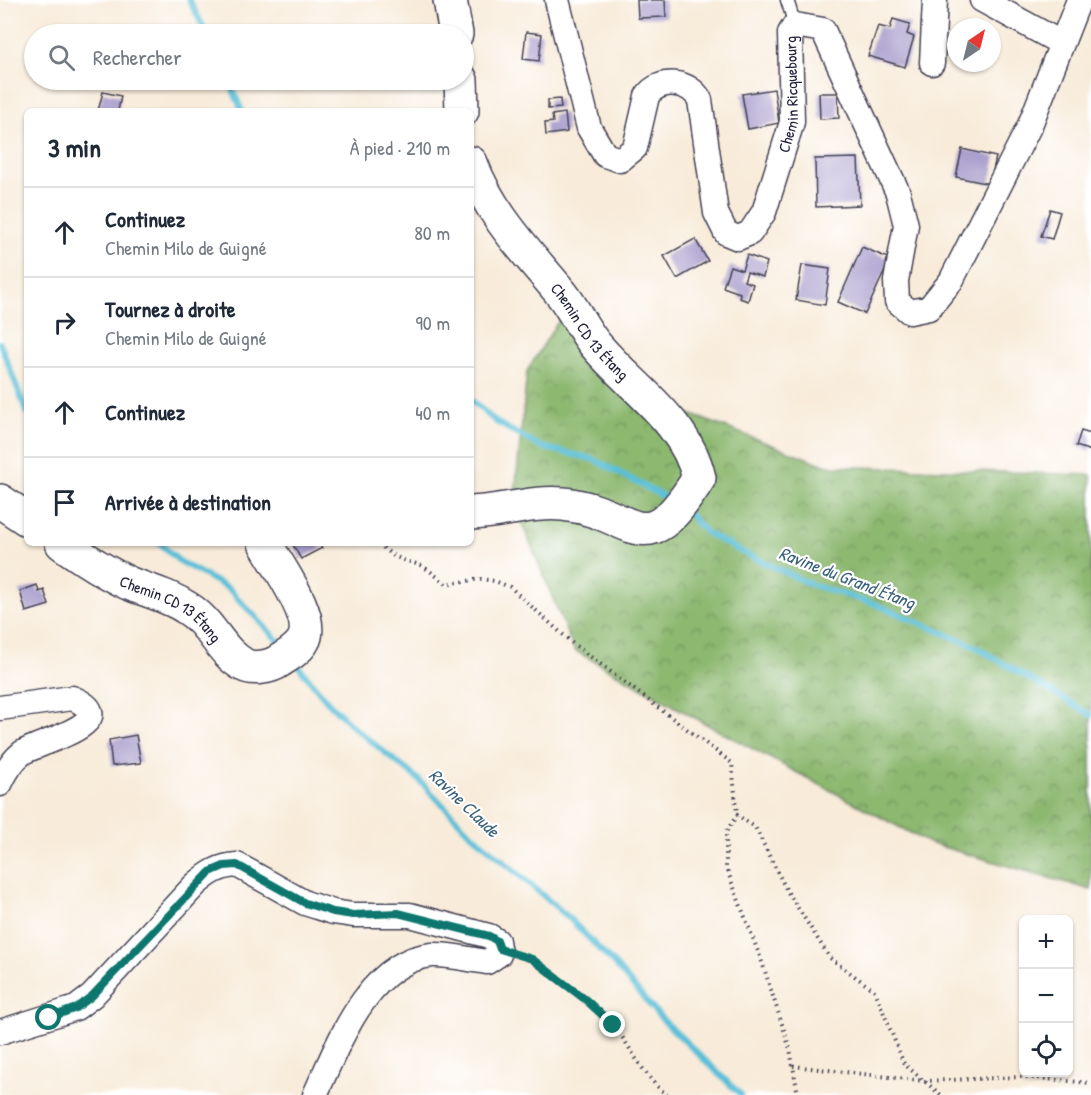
<!DOCTYPE html>
<html lang="fr">
<meta charset="utf-8">
<style>
body{margin:0;font-family:"Patrick Hand",sans-serif;background:#f6f6f7;color:#1f2937}
.controls{position:absolute;right:18px;bottom:18px;display:grid;overflow:hidden;border-radius:9px;box-shadow:0 2px 4px #0004}
.controls button{width:54px;height:54px;display:grid;place-items:center;padding:0;border:0;border-bottom:2px solid #e0e1e3;background:#fff;color:#1f2937;font:30px sans-serif}
.compass{position:absolute;left:947px;top:18px;width:54px;height:54px;border-radius:50%;background:#fff;box-shadow:0 2px 4px #0004;rotate:35deg}
.stop{position:absolute;width:18px;height:18px;margin:-14px;border:4px solid #0f766e;border-radius:50%;background:#fff}
.stop.end{background:#0f766e;border-color:#fff;box-shadow:0 2px 6px #0008}
.list{margin:0;padding:0;list-style:none}
h2{display:flex;justify-content:space-between;align-items:center;height:78px;margin:0;padding:0 24px;font-size:26px}
h2 small{font-size:20px;font-weight:400;color:#747a83}
.list li{display:grid;grid-template-columns:39px 1fr auto;gap:18px;align-items:center;box-sizing:border-box;height:90px;padding:0 24px;border-top:2px solid #e0e1e3}
.list b{display:block;font-size:22px;white-space:nowrap}
.list p{margin:0;font-size:20px;white-space:nowrap;color:#747a83}
.list em{font-size:20px;font-style:normal;color:#747a83}
.icon{flex:none;width:33px;height:33px;fill:none;stroke:currentColor;stroke-width:2;stroke-linecap:round;stroke-linejoin:round}
.map{position:relative;flex:none;width:1091px;height:1095px;overflow:hidden}
.search{position:absolute;background:#fff;box-shadow:0 2px 4px #0004;left:24px;top:24px;width:450px;height:66px;display:flex;align-items:center;gap:15px;box-sizing:border-box;padding:0 21px;border-radius:33px;color:#747a83;font-size:22px}
.panel{position:absolute;background:#fff;box-shadow:0 2px 4px #0004;left:24px;top:108px;width:450px;height:438px;border-radius:9px}
.map>svg:first-child{display:block}
.forest{fill:url(#forest-crowns);stroke:#576d56;stroke-width:1.5}
.lines{fill:none;stroke-linecap:round;stroke-linejoin:round}
.stream{stroke:#5abfd8;stroke-width:6}
.building{fill:#aa9fcd}
.service-casing{stroke:#424053;stroke-width:15}
.minor-casing{stroke:#424053;stroke-width:27}
.secondary-casing{stroke:#424053;stroke-width:36}
.path{stroke:#424053;stroke-width:4;stroke-dasharray:1.5 4.5;stroke-linecap:butt}
.service{stroke:#fff;stroke-width:12}
.minor{stroke:#fff;stroke-width:24}
.secondary{stroke:#fff;stroke-width:33}
.route{stroke:#0f766e;stroke-width:8}
.labels{text-anchor:middle;stroke-width:4.5;stroke-linejoin:round;paint-order:stroke}
.street-label{font-size:16px;fill:#22223b;stroke:#fff}
.water-label{font-size:18px;font-style:italic;fill:#38617a;stroke:#fff}
</style>
<div class="map">
<svg width="1091" height="1095" viewBox="0 0 1091 1095">
<defs>
<pattern id="forest-crowns" width="20" height="18" patternUnits="userSpaceOnUse" patternTransform="scale(1.5)"><rect width="20" height="18" fill="#8cb870"/><path d="M2 6a3 3 0 1 1 6 0M12 15a3 3 0 1 1 6 0" fill="none" stroke="#72955d"/></pattern>
</defs>
<rect width="100%" height="100%" fill="#fff"/>
<filter id="ink" filterUnits="userSpaceOnUse"><feTurbulence type="fractalNoise" baseFrequency=".0167" numOctaves="2"/><feDisplacementMap in="SourceGraphic" scale="12" xChannelSelector="R" yChannelSelector="G"/><feConvolveMatrix kernelMatrix="1 2 1 2 8 2 1 2 1" color-interpolation-filters="sRGB"/></filter>
<filter id="wash" filterUnits="userSpaceOnUse"><feTurbulence type="fractalNoise" baseFrequency=".008" numOctaves="4" result="noise"/><feDisplacementMap in="SourceGraphic" scale="24" xChannelSelector="R" yChannelSelector="G"/><feGaussianBlur stdDeviation="1.35" result="paint"/><feColorMatrix in="noise" values="0 0 0 0 0 0 0 0 0 0 0 0 0 0 0 0 0 1.4 0 .05"/><feComposite in="paint" operator="in"/></filter>
<g filter="url(#wash)">
<rect width="100%" height="100%" fill="#f8ebd9"/>
<polygon class="forest" points="572,299 631,392 828,466 1091,475 1091,890 929,843 706,724 574,650 514,504 527,371"/>
<g class="lines">
<g class="stream">
<polyline points="189,0 207,34"/>
<polyline points="229,80 242,111"/>
<polyline points="0,343 27,413"/>
<polyline points="471,400 496,422 541,447 593,459 672,501"/>
<polyline points="687,512 706,533 746,554 812,585 875,604 974,646 1091,715"/>
<polyline points="159,543 179,561 229,589 283,646"/>
<polyline points="295,662 328,702 353,727 418,779 467,830 568,917 614,964 661,1018 741,1095"/>
</g>
</g>
<g id="blocks">
<g class="building">
<polygon points="637,0 665,0 666,17 638,18"/>
<polygon points="893,19 910,24 907,34 914,37 905,67 868,56 878,26 890,29"/>
<polygon points="526,32 542,34 539,61 523,59"/>
<polygon points="774,89 779,123 748,129 742,94"/>
<polygon points="103,92 121,96 118,111 98,111"/>
<polygon points="819,93 838,93 839,118 820,119"/>
<polygon points="560,99 561,108 548,109 548,100"/>
<polygon points="565,113 567,132 546,135 545,123 553,122 552,115"/>
<polygon points="962,149 996,157 990,184 956,177"/>
<polygon points="858,158 860,205 816,207 815,159"/>
<polygon points="1050,209 1060,212 1052,239 1041,236"/>
<polygon points="695,239 708,261 677,279 664,256"/>
<polygon points="862,247 890,259 865,314 838,302"/>
<polygon points="747,255 767,262 763,277 747,272 744,281 753,284 748,301 739,298 740,293 723,287 730,266 742,270"/>
<polygon points="802,265 830,269 825,305 796,300"/>
<polygon points="1081,431 1091,434 1091,451 1076,446"/>
<polygon points="292,543 319,543 322,548 301,559"/>
<polygon points="37,585 39,592 44,590 49,605 26,612 20,591"/>
<polygon points="136,735 141,763 112,766 109,740"/>
</g>
</g>
</g>
<g filter="url(#ink)">
<use href="#blocks" fill-opacity="0" stroke="#424053" stroke-width="1.5"/>
<g class="lines">
<defs>
<polyline id="service" points="787,0 795,25"/>
<g id="minor">
<path id="s1" d="M 557,0 L 589,128 L 605,155 L 620,160 L 635,148 L 647,96 C 660,77 690,81 700,100 L 716,213 L 726,233 L 738,238 L 750,233 L 764,212 L 792,122 L 790,33 L 795,25 L 823,30 L 898,193 L 906,225 L 896,281 L 897,301 L 910,312 L 929,308 L 951,281 L 1030,125 L 1079,0"/>
<polyline points="982,0 1061,43"/>
<polyline points="932,63 935,0"/>
<path d="M 0,708 L 72,698 C 130,721 33,744 22,753 C 12,761 5,773 0,784"/>
<path d="M 0,1032 L 76,1008 L 92,996 L 195,885 C 209,873 219,866 237,865 L 305,903 L 333,912 L 353,915 L 410,915 L 489,936 L 497,941 L 499,954 L 487,962 C 469,960 450,954 432,955 C 368,961 338,1045 315,1095"/>
</g>
<g id="secondary">
<polyline points="450,0 456,34"/>
<polyline points="461,80 462,111"/>
<path id="s2" d="M 471,163 C 489,213 528,253 561,293 C 574,309 582,328 594,343 C 630,387 686,420 699,478 C 642,569 636,511 563,504 C 533,501 502,512 471,513"/>
<polyline points="0,501 27,519"/>
<path id="s3" d="M 62,543 C 83,558 104,572 128,583 C 148,591 169,596 187,608 C 211,622 220,652 244,665 C 253,670 271,667 279,661 C 287,656 298,650 303,641 C 317,618 277,565 265,543"/>
</g>
</defs>
<use href="#service" class="service-casing"/>
<use href="#minor" class="minor-casing"/>
<use href="#secondary" class="secondary-casing"/>
<g class="path">
<path d="M 379,543 C 391,557 400,559 417,564 C 427,567 437,577 446,584 L 481,579 L 495,581 L 510,587 L 571,642 L 732,763 L 737,815"/>
<path d="M 521,956 L 532,959 C 559,980 591,999 614,1026 C 632,1049 644,1077 667,1095"/>
<polyline points="793,1066 924,1081 1023,1077 1091,1083"/>
<polyline points="798,1095 790,1049 762,962 726,867 726,832 737,815 755,827 787,891 830,958 875,991 904,1064 941,1095"/>
</g>
<use href="#service" class="service"/>
<use href="#minor" class="minor"/>
<use href="#secondary" class="secondary"/>
</g>
</g>
<g class="lines" filter="url(#ink)">
<polyline class="route" points="49,1018 76,1008 92,996 210,872 224,866 237,865 305,903 333,912 353,915 398,913 489,936 497,941 500,949 532,959 586,1000 613,1025"/>
</g>
<g class="labels">
<g class="street-label">
<text dy="6" stroke="none"><textPath href="#s1" startOffset="624">Chemin Ricquebourg</textPath></text>
<text dy="6" stroke="none"><textPath href="#s2" startOffset="207">Chemin CD 13 Étang</textPath></text>
<text dy="6" stroke="none"><textPath href="#s3" startOffset="128">Chemin CD 13 Étang</textPath></text>
</g>
<g class="water-label">
<text transform="translate(847 578) rotate(21)" y="6">Ravine du Grand Étang</text>
<text transform="translate(464 803) rotate(44)" y="6">Ravine Claude</text>
</g>
</g>
</svg>
<div class="controls">
<button>+</button>
<button>−</button>
<button><svg class="icon" aria-label="locate" viewBox="0 0 24 24"><circle cx="12" cy="12" r="6"/><path d="M12 2v4M12 18v4M2 12h4M18 12h4"/></svg></button>
</div>
<svg class="compass" viewBox="-18 -18 36 36"><path d="M0-13l5 13h-10z" fill="#e53935"/><path d="M0 13l5-13h-10z" fill="#747a83"/></svg>
<div class="stop" style="left:49px;top:1018px"></div>
<div class="stop end" style="left:613px;top:1025px"></div>
<div class="search"><svg class="icon" aria-label="search" viewBox="0 0 24 24"><circle cx="10" cy="10" r="6"/><path d="M15 15l6 6"/></svg>Rechercher</div>
<section class="panel">
<h2>3 min<small>À pied · 210 m</small></h2>
<ul class="list">
<li><svg class="icon" aria-label="ahead" viewBox="0 0 24 24"><path d="M12 20V5M6 11l6-6 6 6"/></svg><div><b>Continuez</b><p>Chemin Milo de Guigné</p></div><em>80 m</em></li>
<li><svg class="icon" aria-label="right" viewBox="0 0 24 24"><path d="M7 20v-9h11M14 6l5 5-5 5"/></svg><div><b>Tournez à droite</b><p>Chemin Milo de Guigné</p></div><em>90 m</em></li>
<li><svg class="icon" aria-label="ahead" viewBox="0 0 24 24"><path d="M12 20V5M6 11l6-6 6 6"/></svg><div><b>Continuez</b></div><em>40 m</em></li>
<li><svg class="icon" aria-label="arrive" viewBox="0 0 24 24"><path d="M6 21V4h12l-3 4 3 4H6"/></svg><div><b>Arrivée à destination</b></div></li>
</ul>
</section>
</div>
